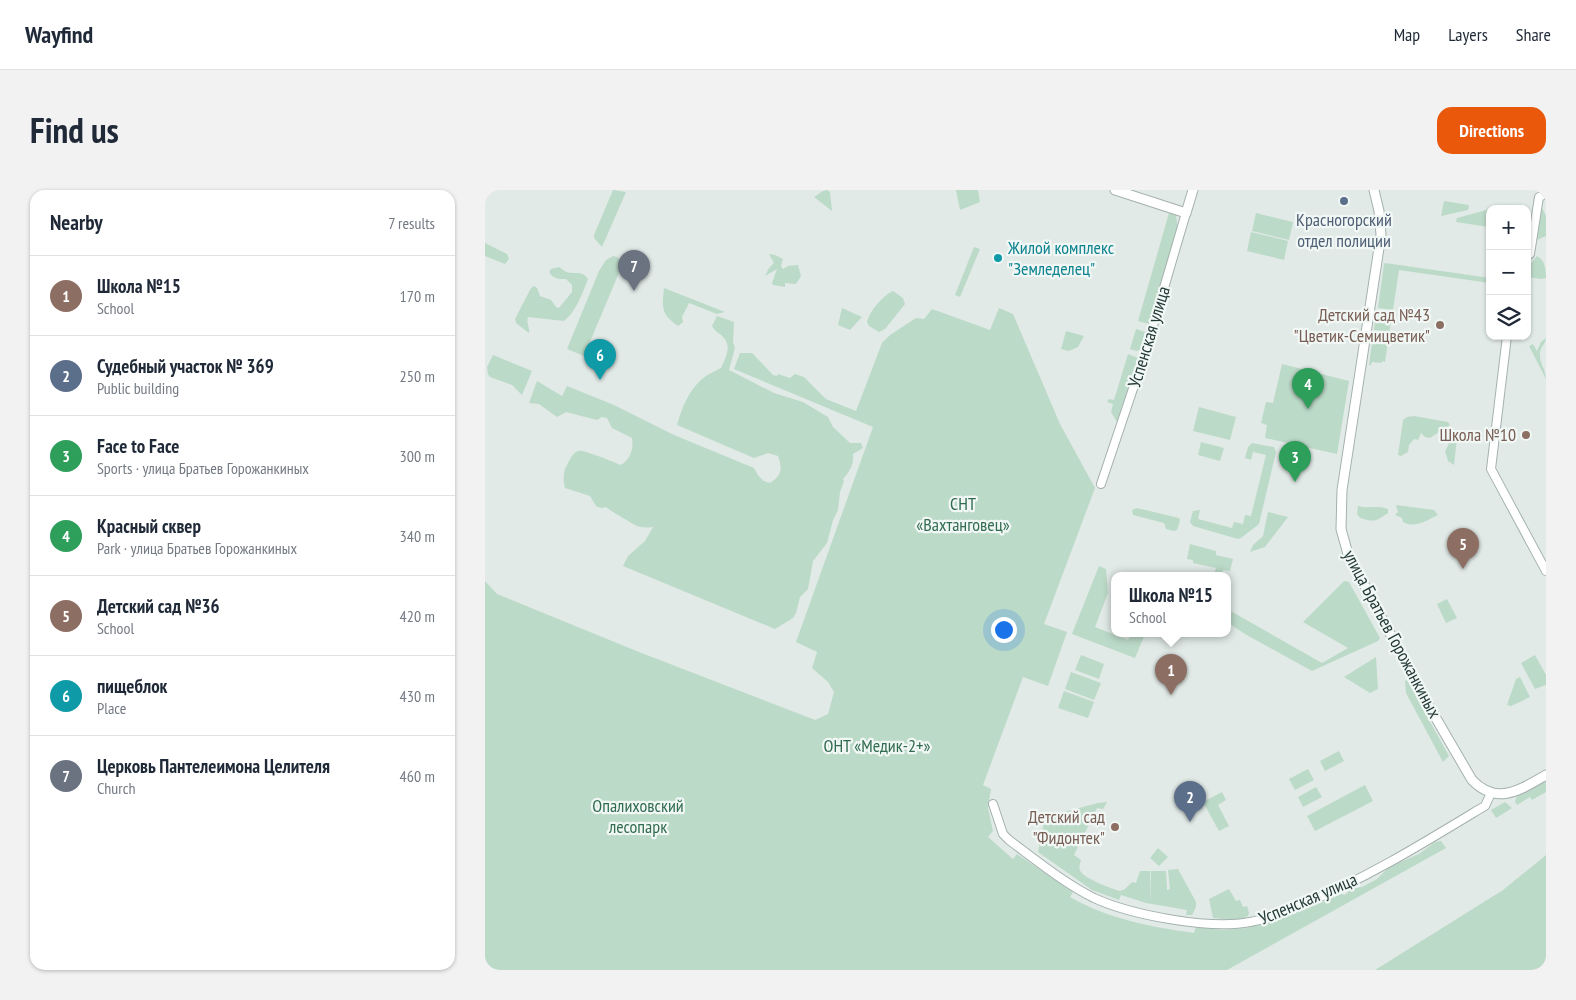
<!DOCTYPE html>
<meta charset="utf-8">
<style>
body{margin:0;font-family:"PT Sans Narrow",sans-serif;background:#f2f2f3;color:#1f2937}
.controls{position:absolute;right:15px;top:15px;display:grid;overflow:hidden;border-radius:10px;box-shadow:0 1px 4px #0004}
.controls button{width:45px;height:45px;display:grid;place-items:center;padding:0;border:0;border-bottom:1px solid #e0e1e3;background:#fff;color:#1f2937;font:25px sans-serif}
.you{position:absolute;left:518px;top:439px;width:18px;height:18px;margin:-12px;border:4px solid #fff;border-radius:50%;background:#1a73e8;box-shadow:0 0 0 8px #1a73e833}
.badge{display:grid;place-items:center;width:32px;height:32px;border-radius:50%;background:#ea580c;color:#fff;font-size:16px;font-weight:700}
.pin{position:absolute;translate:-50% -41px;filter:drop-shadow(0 1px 2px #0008)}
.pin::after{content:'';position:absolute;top:26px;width:18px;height:15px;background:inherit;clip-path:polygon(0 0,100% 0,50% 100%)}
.popup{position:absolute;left:626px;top:382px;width:120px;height:65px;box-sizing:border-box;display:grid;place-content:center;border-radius:10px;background:#fff;filter:drop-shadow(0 1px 4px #0005);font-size:16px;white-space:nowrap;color:#747a83}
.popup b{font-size:19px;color:#1f2937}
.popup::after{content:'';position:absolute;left:50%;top:100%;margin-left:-10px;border:10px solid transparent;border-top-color:#fff}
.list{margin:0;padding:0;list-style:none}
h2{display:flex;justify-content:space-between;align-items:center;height:65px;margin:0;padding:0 20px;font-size:21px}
h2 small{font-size:16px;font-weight:400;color:#747a83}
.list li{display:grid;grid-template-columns:32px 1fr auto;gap:15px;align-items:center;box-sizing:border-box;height:80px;padding:0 20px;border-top:1px solid #e0e1e3}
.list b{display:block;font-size:19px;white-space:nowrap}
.list p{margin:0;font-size:16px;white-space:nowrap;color:#747a83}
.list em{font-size:16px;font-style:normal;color:#747a83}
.icon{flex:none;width:28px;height:28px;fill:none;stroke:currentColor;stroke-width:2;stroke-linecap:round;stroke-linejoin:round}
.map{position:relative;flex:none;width:1061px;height:780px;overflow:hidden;border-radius:15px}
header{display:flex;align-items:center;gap:30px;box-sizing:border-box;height:70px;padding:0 25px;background:#fff;border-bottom:1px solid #e0e1e3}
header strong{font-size:24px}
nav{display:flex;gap:28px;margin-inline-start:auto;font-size:18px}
.intro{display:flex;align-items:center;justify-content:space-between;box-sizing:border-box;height:120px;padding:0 30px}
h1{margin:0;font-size:35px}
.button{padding:12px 22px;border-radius:15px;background:#ea580c;color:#fff;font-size:18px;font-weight:700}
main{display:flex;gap:30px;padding:0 30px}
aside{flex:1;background:#fff;border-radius:15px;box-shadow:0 1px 4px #0004}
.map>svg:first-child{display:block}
.green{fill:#bcdac8}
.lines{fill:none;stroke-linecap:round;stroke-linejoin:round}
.minor-casing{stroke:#a4b1ae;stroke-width:10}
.tertiary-casing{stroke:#a4b1ae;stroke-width:11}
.minor{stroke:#fff;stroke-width:8}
.tertiary{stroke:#fff;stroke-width:9}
.service-dot{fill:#5c6f8a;stroke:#f1f7f5;stroke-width:2}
.culture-dot{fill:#0f9aa8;stroke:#f1f7f5;stroke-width:2}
.education-dot{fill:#8d6e63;stroke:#f1f7f5;stroke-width:2}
.labels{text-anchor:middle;stroke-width:4.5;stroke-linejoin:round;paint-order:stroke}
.service-label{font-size:18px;fill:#4e5e75;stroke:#f1f7f5}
.culture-label{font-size:18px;fill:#0d838f;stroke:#f1f7f5;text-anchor:start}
.education-label{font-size:18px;fill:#785e54;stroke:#f1f7f5;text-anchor:end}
.street-label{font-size:18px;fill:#233936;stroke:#f1f7f5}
.park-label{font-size:18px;fill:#316c50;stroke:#f1f7f5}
</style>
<header>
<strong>Wayfind</strong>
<nav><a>Map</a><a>Layers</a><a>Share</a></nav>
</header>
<div class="intro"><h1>Find us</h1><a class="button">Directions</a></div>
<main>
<aside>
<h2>Nearby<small>7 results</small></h2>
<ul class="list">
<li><span class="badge" style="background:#8d6e63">1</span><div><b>Школа №15</b><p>School</p></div><em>170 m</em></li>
<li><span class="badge" style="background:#5c6f8a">2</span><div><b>Судебный участок № 369</b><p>Public building</p></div><em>250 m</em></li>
<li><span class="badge" style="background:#2e9e5b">3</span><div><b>Face to Face</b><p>Sports · улица Братьев Горожанкиных</p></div><em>300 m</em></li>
<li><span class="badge" style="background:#2e9e5b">4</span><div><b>Красный сквер</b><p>Park · улица Братьев Горожанкиных</p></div><em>340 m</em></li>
<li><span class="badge" style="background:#8d6e63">5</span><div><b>Детский сад №36</b><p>School</p></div><em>420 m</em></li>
<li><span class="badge" style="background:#0f9aa8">6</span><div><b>пищеблок</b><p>Place</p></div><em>430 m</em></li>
<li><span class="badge" style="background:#6b7280">7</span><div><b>Церковь Пантелеимона Целителя</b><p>Church</p></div><em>460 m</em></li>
</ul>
</aside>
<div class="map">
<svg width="1061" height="780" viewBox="0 0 1061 780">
<rect width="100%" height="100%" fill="#e1eae7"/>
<g class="green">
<polygon points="128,0 141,2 117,57 109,48 109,45"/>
<polygon points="342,0 345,2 347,21 329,7 338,1"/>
<polygon points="471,0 493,0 495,12 475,20"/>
<polygon points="959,11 984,15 983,20 956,26"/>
<polygon points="1057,18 1061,26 1061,46 1052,50"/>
<polygon points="1005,19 1004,37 971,32 972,28"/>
<polygon points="684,23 691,25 693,40 664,134 653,131"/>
<polygon points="771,23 808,32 804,50 767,41"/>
<polygon points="766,42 803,51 799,70 762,61"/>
<polygon points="0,53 22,64 24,69 20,74 0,66"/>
<polygon points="489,57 495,59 475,107 470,105"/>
<polygon points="284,64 290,65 298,69 296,76 298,79 303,76 313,75 316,86 311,94 300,93 300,97 288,95 287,93 292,79 280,86 284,78 289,73"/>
<path d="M 128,66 C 135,67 137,71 136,78 L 99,166 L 82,159 L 114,81 L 121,70 Z"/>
<path d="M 1052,66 C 1060,70 1061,80 1061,88 L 1056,89 L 1042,87 L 1042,78 Z"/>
<polygon points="900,73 1005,88 1005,93 914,80 908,120 893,118 899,74"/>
<path d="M 74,77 C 78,80 82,83 87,83 C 94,83 98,82 103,89 C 97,104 92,120 79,131 L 43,127 C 41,133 45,137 44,143 L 31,133 L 30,129 L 46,98 L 49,96 L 52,98 L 55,106 L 66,110 L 71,117 L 74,118 L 87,102 L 87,95 L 81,89 C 74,89 68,89 64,82 L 66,79 Z"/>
<path d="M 179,98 L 240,122 L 232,124 L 204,113 L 197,127 L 198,132 L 193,136 C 176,124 177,118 179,98 Z"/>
<path d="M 408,101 L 418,108 L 420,114 L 400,139 L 394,142 L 384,136 L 382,132 C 384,122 398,105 408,101 Z"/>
<polygon points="357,118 377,127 365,140 353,135"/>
<path d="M 514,118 L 528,124 L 575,234 L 610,298 L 559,434 L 582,442 L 563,496 L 538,487 L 498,595 L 506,599 L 503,618 L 508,641 L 503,647 L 528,669 L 532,664 L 588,702 L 585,707 C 623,729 667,737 709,743 L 711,737 L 738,740 L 762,738 L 809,724 L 857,704 L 860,705 L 866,699 L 877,697 L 892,689 L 904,677 L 934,664 L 950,652 L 956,651 L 961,658 L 742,780 L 0,780 L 0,391 L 12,404 L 154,462 L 330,530 L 343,524 L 349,502 L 343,492 L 327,478 L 332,462 L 311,452 L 388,237 L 249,179 L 255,163 L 267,163 L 288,185 L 292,186 L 293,184 L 305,188 L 310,184 L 319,187 L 341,209 L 371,221 L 397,153 L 405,145 L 431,128 L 439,129 L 447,119 L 505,140 Z"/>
<polygon points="891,122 907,124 900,172 897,171 897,173 887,172 886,175 884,175 887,153 894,154 896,141 889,140"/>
<path d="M 232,126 L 249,132 L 248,152 L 250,158 L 244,180 L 289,203 L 318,212 L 343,227 L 348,237 L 365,253 L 376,253 L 378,258 L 368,264 C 369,275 365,281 358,289 L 359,291 L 355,302 L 353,320 L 348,330 L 342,353 L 328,371 L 323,399 L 315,407 L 311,423 L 308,428 L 290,439 L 138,376 L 143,366 L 160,351 L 168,337 C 152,339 151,335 138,328 C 132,324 127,322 121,317 L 116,318 L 111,316 L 105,306 L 80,298 C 78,291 78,281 82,275 C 92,255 94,260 113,266 C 121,269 127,271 135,275 C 145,271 149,258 147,248 L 127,238 L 122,228 L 117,227 L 112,230 L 81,222 L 72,227 L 54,214 L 44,213 L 52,191 L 77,206 L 82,196 L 129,215 L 189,245 L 269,278 C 273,286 276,291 285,293 C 296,286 298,279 293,266 L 283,263 L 269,268 L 192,235 C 197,217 205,197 221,186 C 225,183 231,181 236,178 C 240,169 247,157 239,148 C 235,143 230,142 227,136 Z"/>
<polygon points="651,139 660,142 656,159 652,161 645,159"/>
<polygon points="581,141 599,146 593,157 584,161 576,159"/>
<path d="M 1061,148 C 1061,154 1055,157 1055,163 C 1054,173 1061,180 1061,189 L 1044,156 L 1048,154 L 1052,161 L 1056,152 Z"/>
<polygon points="643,164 653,168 632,232 626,222 628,214 622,212 624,209 629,210"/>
<polygon points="8,165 47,181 37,205 27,195 5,187 3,184 2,177"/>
<polygon points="797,174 864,191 852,264 780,248 782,235 776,233 781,212 788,213"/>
<polygon points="714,217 751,227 745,250 708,241"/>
<polygon points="929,226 963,232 965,235 945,248 940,247 936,243 933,250 929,249 924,255 923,262 916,266 913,265 918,230 922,227"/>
<polygon points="973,239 969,275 963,271 960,261 964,254 961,245"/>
<polygon points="716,252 739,258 735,271 713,265"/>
<polygon points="767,253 789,257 791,262 774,334 756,348 753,349 708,336 705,332 708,321 715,320 713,329 747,338 749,332 758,334 760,325 766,326 781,265 768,262 766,270 760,268 763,257"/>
<path d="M 911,315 L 949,320 L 953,325 C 942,330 930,339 918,332 L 917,328 L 910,325 L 913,322 Z"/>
<path d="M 873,316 C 883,319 892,315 903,319 L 903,323 C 890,332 890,332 875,328 L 872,324 Z"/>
<polygon points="652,318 694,328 695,331 692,340 689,341 681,339 679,333 648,325 647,320"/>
<polygon points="783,322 803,327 780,357 765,362 768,355 778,346"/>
<polygon points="705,354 731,361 731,365 748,369 745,381 738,380 736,386 729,385 731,378 708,373 708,370 702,369"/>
<polygon points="614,376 621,379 623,403 610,437 643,450 646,444 660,444 650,468 587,444"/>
<polygon points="859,391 864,392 895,448 893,451 827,481 760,444 742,432 742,419 837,473 863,458 818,432"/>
<polygon points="962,409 972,428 961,433 952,414"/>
<polygon points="596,465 619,474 614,489 590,480"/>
<polygon points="1050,465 1061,485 1061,495 1050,499 1036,473"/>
<polygon points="891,467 893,499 885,503 859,487"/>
<polygon points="586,482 616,493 609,510 580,499"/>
<polygon points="1035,487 1045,507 1026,516 1022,515 1031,489"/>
<polygon points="922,490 964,566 958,572 921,503 920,491"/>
<polygon points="579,501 609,512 603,528 573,518"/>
<polygon points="854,561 859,571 840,581 835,571"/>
<polygon points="823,579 829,590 810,600 804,589"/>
<polygon points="1061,589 1061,602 1047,610 1045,607 1032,615 1030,611 1032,606"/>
<polygon points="880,595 888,611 830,641 822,626"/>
<polygon points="831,597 837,607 818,617 813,607"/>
<polygon points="737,602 741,610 733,615 744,636 734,641 718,612"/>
<path d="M 622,612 L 618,619 L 612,618 L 589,665 L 596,670 C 595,674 593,678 596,682 C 601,689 627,699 635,701 L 640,699 L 647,692 L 651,693 L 655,681 L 665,681 L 666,713 L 666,681 L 681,681 L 682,700 L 685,699 L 683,680 L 693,679 L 711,712 L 711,717 L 707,725 L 701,725 L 702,720 L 661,713 L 636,705 L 634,710 L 607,700 L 553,662 L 560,627 L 613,613 Z"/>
<polygon points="1020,612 1027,618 1011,628 1006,620"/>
<polygon points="673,658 683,667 674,676 665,668"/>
<polygon points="1061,665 1061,780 890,780 1018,700"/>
<path d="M 744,699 L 751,711 L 755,710 L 758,717 L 762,716 L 764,723 L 763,726 C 753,732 739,729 728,728 L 724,709 Z"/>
</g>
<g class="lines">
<defs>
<g id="minor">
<polyline points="1042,66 1045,64 1054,7 1061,4"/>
<polyline points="1022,146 1006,279 1061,381"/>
<polyline points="616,294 659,166 701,23"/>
<path d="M 508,614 L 518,644 L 524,650 C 551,670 579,693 609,708 C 646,725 725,740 765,732 C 784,729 802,721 819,714 C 880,689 937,654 993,620 L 1000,616 L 1006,603"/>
</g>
<g id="tertiary">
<polyline points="630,0 701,23 708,0"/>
<path d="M 889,0 L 894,21 L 896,45 L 857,300 L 856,339 L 863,364 L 938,506 L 987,590 C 1012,616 1035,600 1061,585"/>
</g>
</defs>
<use href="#minor" class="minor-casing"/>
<use href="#tertiary" class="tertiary-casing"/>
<use href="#minor" class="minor"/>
<use href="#tertiary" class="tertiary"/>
</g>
<circle class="service-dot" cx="859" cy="11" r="5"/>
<circle class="culture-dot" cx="513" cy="68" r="5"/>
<g class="education-dot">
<circle cx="955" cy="135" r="5"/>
<circle cx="1041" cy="245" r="5"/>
<circle cx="630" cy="637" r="5"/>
</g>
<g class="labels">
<g class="service-label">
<text x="859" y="36">Красногорский<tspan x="859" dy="21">отдел полиции</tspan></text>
</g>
<g class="culture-label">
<text x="523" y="64">Жилой комплекс<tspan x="523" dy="21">"Земледелец"</tspan></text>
</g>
<g class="education-label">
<text x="945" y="131">Детский сад №43<tspan x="945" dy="21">"Цветик-Семицветик"</tspan></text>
<text x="1031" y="251">Школа №10</text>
<text x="620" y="633">Детский сад<tspan x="620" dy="21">"Фидонтек"</tspan></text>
</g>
<g class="street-label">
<text transform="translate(664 147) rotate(-73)" y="6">Успенская улица</text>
<text transform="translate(907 444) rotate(62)" y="6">улица Братьев Горожанкиных</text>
<text transform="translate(823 709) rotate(-23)" y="6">Успенская улица</text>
</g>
<g class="park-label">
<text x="478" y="320">СНТ<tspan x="478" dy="21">«Вахтанговец»</tspan></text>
<text x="392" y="562">ОНТ «Медик-2+»</text>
<text x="153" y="622">Опалиховский<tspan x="153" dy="21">лесопарк</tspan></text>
</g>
</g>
</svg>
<div class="controls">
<button>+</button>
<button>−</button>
<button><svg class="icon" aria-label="layers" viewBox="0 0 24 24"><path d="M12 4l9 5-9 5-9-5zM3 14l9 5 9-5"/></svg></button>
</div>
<div class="you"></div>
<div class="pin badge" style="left:686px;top:505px;background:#8d6e63">1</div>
<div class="popup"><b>Школа №15</b>School</div>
<div class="pin badge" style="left:705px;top:632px;background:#5c6f8a">2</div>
<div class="pin badge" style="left:810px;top:292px;background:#2e9e5b">3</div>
<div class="pin badge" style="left:823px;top:219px;background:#2e9e5b">4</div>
<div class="pin badge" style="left:978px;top:379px;background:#8d6e63">5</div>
<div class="pin badge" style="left:115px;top:190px;background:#0f9aa8">6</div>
<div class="pin badge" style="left:149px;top:101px;background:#6b7280">7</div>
</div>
</main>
